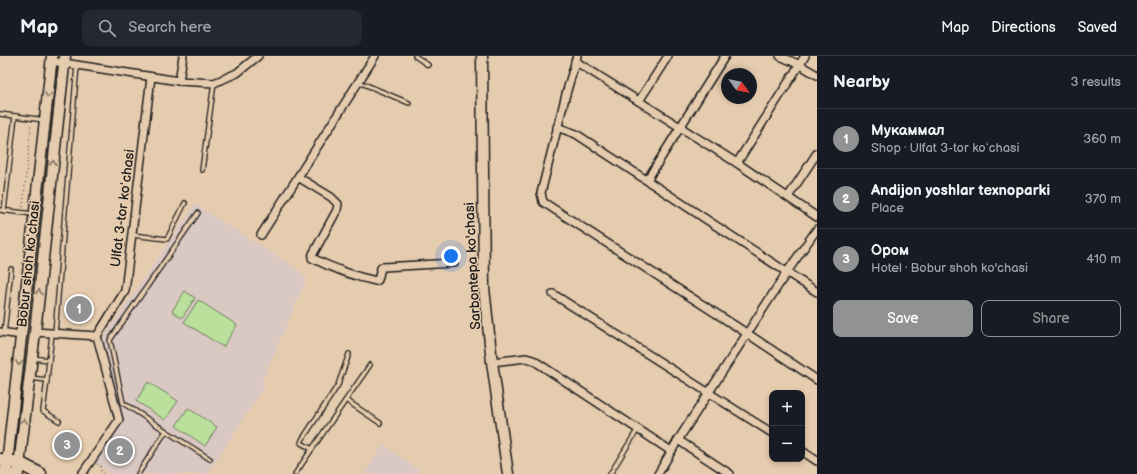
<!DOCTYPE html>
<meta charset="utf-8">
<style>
body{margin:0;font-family:"Balsamiq Sans",sans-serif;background:#242831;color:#f1f3f6}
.controls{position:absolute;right:12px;bottom:12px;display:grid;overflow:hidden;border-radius:8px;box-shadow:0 2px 6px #0003}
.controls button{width:36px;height:36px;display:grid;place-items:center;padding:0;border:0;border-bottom:1px solid #363941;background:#171b24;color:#f1f3f6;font:20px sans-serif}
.compass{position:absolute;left:721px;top:12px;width:36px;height:36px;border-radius:50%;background:#171b24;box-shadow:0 2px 6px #0003;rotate:123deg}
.you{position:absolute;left:451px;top:200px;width:14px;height:14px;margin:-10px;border:3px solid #fff;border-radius:50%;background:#1a73e8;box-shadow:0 0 0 6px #1a73e833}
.badge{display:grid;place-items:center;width:26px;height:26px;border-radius:50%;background:#919294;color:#fff;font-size:13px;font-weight:700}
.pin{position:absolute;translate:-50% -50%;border:2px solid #fff;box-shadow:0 1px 4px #0006}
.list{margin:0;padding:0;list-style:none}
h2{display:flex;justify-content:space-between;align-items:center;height:52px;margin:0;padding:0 16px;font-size:17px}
h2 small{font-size:13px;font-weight:400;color:#9ea1a6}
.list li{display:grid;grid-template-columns:26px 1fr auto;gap:12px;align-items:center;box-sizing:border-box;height:60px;padding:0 16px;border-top:1px solid #363941}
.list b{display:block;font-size:15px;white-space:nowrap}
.list p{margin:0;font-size:13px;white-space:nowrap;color:#9ea1a6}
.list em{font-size:13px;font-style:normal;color:#9ea1a6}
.actions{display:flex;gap:8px;padding:12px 16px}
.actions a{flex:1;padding:9px 0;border:1px solid #919294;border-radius:8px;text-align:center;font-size:14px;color:#919294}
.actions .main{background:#919294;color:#fff}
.icon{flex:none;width:22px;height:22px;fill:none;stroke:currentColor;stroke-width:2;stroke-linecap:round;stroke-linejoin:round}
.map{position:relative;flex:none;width:817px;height:418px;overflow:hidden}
header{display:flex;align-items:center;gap:24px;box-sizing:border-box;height:56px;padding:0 20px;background:#171b24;border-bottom:1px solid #363941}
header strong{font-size:19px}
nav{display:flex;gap:22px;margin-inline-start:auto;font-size:14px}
.search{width:280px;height:36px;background:#242831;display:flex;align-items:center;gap:10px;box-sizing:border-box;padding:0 14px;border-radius:8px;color:#9ea1a6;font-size:15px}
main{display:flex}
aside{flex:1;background:#171b24}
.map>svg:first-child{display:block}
.built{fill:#dac8c2}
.green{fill:#bae09b;stroke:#6b7e5c}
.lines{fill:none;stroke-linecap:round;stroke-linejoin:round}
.lane-casing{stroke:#1c1c1c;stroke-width:6}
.street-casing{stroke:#1c1c1c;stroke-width:10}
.secondary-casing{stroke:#1c1c1c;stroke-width:13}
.primary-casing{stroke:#1c1c1c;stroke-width:15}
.path{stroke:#1c1c1c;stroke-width:1;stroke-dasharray:1 3;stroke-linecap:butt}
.lane{stroke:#e6ccae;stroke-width:3.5}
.street{stroke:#e6ccae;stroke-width:7}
.secondary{stroke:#e6ccae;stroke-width:10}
.primary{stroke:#e6ccae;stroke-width:12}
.oneway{stroke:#817465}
.labels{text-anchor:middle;stroke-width:3;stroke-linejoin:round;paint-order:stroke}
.street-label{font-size:14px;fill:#1c1c1c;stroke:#e6ccae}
</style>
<header>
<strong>Map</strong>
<div class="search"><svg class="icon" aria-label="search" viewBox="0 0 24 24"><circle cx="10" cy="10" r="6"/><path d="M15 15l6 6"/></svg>Search here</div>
<nav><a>Map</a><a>Directions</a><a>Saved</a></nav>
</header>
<main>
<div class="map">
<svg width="817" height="418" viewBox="0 0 817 418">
<rect width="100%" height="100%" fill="#e6ccae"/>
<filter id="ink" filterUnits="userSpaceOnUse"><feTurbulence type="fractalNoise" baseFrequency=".025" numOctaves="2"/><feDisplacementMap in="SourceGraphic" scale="8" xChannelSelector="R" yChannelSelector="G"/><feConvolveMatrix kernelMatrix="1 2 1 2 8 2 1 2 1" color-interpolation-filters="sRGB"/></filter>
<g filter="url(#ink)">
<g class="built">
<polygon points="195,148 303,217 302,219 307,223 262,325 265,330 208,418 112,418 92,405 120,363 100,286"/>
<polygon points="383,388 419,414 417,418 364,418"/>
</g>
<g class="green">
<polygon points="185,235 195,242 182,262 172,255"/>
<polygon points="198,244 237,269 223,291 184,266"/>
<polygon points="148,326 178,345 165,364 136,345"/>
<polygon points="188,352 217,371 205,390 176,370"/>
</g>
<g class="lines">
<defs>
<g id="lane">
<polyline points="415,0 428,9"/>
<polyline points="359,26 409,47"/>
<polyline points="0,58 44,64"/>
<polyline points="202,114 214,27"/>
<polyline points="0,154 33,158"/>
<polyline points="4,155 15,60"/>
<polyline points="132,179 167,183 185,147"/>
<polyline points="4,277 11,213"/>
<polyline points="55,277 77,9"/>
<polyline points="32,302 49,304 52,278"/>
<polyline points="30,322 47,324 49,304"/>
<polyline points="47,324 43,355 59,365"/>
<polyline points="346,344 380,367"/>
<polyline points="166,375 210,403"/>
<polyline points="312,393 370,309"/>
<polyline points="138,418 166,375 123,347 110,284 198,157"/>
<polyline points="295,418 312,393 301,387 302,384 338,329 349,298"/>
<polyline points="610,418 638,373"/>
</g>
<g id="street">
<polyline points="577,0 566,38 541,137 543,146 748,278 817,324"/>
<polyline points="780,0 800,9 817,19"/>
<polyline points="51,5 179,25 183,0"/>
<polyline points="575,5 737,107 817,161"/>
<polyline points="179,25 214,27 237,17 258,0"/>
<polyline points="639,45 668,0"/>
<polyline points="557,71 576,78 817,236"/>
<polyline points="737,107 805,0"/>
<path d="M 298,121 L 331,141 L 338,148 L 337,154 L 313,198 L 312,202 C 334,213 352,220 376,225 L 378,224 L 381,212 L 383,211 L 454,207"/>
<polyline points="647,124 725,0"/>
<polyline points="788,141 817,97"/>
<polyline points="261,179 375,0"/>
<polyline points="553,238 772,377"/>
<polyline points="0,276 22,279"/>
<polyline points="35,276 97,280"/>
<polyline points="97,280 125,235 151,21"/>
<polyline points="492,306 526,302 533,304 671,395"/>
<polyline points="678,384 730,418"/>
<polyline points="802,395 817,405"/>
<polyline points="82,418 119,364 97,280"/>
<polyline points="658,418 678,384 787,216 817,173"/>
</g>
<g id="secondary">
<polyline points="482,0 484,232 492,306 508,418"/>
<polyline points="6,417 52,0"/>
<polyline points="18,418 35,276 65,0"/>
</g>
<g id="primary">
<polyline points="0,404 19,407 40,418"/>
<polyline points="0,417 9,418"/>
</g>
</defs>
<use href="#lane" class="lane-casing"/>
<use href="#street" class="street-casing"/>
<use href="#secondary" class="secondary-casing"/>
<use href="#primary" class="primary-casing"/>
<g class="path">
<polyline points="23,151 31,68"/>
<polyline points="97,408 101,411 101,416 105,418"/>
</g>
<use href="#lane" class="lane"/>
<use href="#street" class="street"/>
<use href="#secondary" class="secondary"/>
<use href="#primary" class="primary"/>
</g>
<defs><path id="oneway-chevron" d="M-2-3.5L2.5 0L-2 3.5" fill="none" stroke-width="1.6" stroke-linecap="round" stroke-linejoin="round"/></defs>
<g class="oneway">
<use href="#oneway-chevron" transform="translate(48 39) rotate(96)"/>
<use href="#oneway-chevron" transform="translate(53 107) rotate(-84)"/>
<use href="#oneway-chevron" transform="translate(39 236) rotate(-84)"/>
<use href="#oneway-chevron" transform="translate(19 307) rotate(96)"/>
<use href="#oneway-chevron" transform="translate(24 365) rotate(-83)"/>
</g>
</g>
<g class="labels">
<g class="street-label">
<text transform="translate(122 152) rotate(-83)" y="5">Ulfat 3-tor koʻchasi</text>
<text transform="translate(28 208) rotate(-84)" y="5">Bobur shoh koʻchasi</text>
<text transform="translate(472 210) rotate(-93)" y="5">Sarbontepa ko'chasi</text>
</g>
</g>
</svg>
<div class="controls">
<button>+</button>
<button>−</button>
</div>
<svg class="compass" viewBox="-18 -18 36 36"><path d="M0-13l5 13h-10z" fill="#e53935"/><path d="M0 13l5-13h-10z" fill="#9ea1a6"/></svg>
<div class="you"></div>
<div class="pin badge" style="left:79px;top:253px">1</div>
<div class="pin badge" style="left:120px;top:395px">2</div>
<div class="pin badge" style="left:67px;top:389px">3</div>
</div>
<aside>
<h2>Nearby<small>3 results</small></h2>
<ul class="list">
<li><span class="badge">1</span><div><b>Мукаммал</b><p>Shop · Ulfat 3-tor koʻchasi</p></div><em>360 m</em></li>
<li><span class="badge">2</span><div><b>Andijon yoshlar texnoparki</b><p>Place</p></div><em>370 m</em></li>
<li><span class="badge">3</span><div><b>Ором</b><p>Hotel · Bobur shoh ko'chasi</p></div><em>410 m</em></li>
</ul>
<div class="actions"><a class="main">Save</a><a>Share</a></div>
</aside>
</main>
